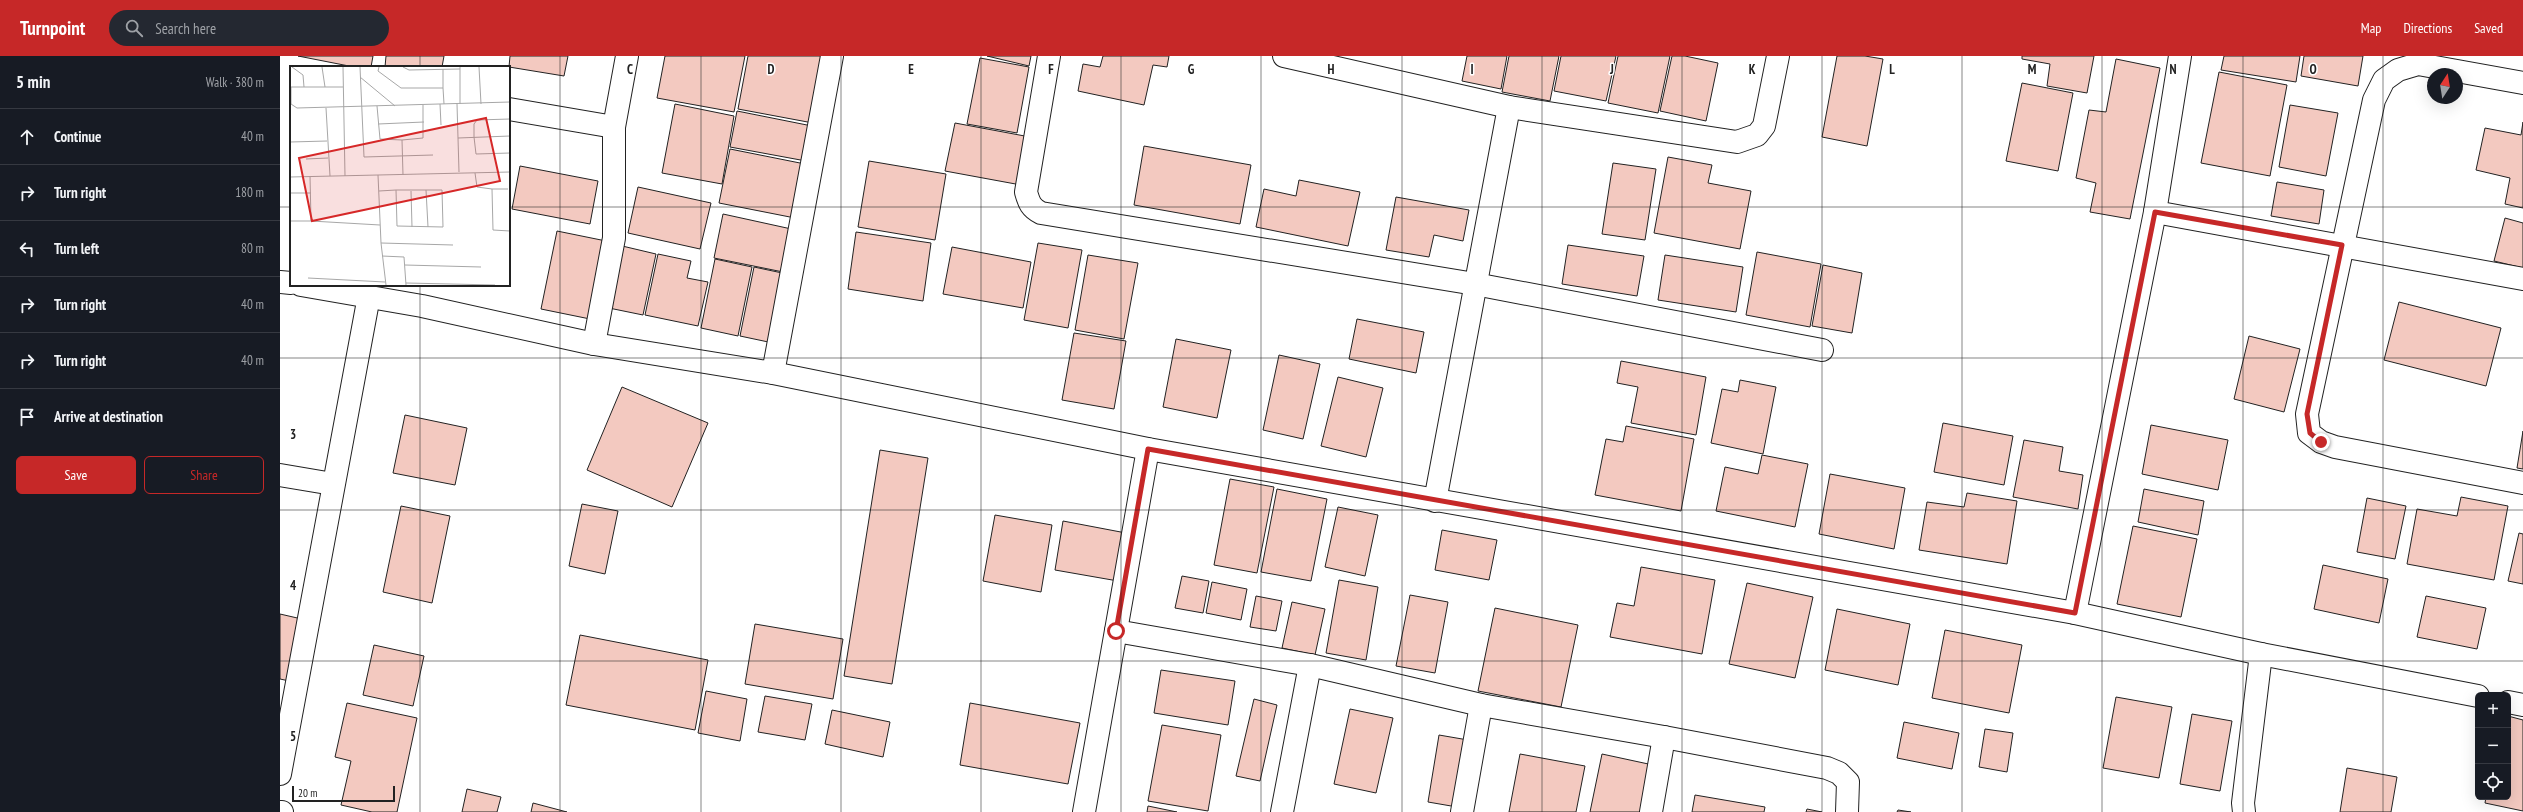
<!DOCTYPE html>
<meta charset="utf-8">
<style>
body{margin:0;font-family:"PT Sans Narrow",sans-serif;background:#242831;color:#f1f3f6}
.controls{position:absolute;right:12px;bottom:12px;display:grid;overflow:hidden;border-radius:6px;box-shadow:0 4px 16px #0002}
.controls button{width:36px;height:36px;display:grid;place-items:center;padding:0;border:0;border-bottom:1px solid #363941;background:#171b24;color:#f1f3f6;font:20px sans-serif}
.compass{position:absolute;left:2147px;top:12px;width:36px;height:36px;border-radius:50%;background:#171b24;box-shadow:0 4px 16px #0002;rotate:12deg}
.scale{position:absolute;left:12px;bottom:10px;width:103px;box-sizing:border-box;padding-left:4px;border:2px solid #222;border-top:0;font-size:11px;line-height:14px;white-space:nowrap;color:#222;-webkit-text-stroke:3px #fff;paint-order:stroke}
.stop{position:absolute;width:12px;height:12px;margin:-9px;border:3px solid #c62828;border-radius:50%;background:#fff}
.stop.end{background:#c62828;border-color:#fff;box-shadow:0 1px 4px #0008}
.list{margin:0;padding:0;list-style:none}
h2{display:flex;justify-content:space-between;align-items:center;height:52px;margin:0;padding:0 16px;font-size:17px}
h2 small{font-size:13px;font-weight:400;color:#9ea1a6}
.list li{display:grid;grid-template-columns:26px 1fr auto;gap:12px;align-items:center;box-sizing:border-box;height:56px;padding:0 16px;border-top:1px solid #363941}
.list b{display:block;font-size:15px;white-space:nowrap}
.list em{font-size:13px;font-style:normal;color:#9ea1a6}
.actions{display:flex;gap:8px;padding:12px 16px}
.actions a{flex:1;padding:9px 0;border:1px solid #c62828;border-radius:6px;text-align:center;font-size:14px;color:#c62828}
.actions .main{background:#c62828;color:#fff}
.icon{flex:none;width:22px;height:22px;fill:none;stroke:currentColor;stroke-width:2;stroke-linecap:round;stroke-linejoin:round}
.map{position:relative;flex:none;width:2243px;height:756px;overflow:hidden}
header{display:flex;align-items:center;gap:24px;box-sizing:border-box;height:56px;padding:0 20px;background:#c62828;color:#fff}
header strong{font-size:19px}
nav{display:flex;gap:22px;margin-inline-start:auto;font-size:14px}
.search{width:280px;height:36px;background:#242831;display:flex;align-items:center;gap:10px;box-sizing:border-box;padding:0 14px;border-radius:22px;color:#9ea1a6;font-size:15px}
main{display:flex}
aside{flex:1;background:#171b24}
.map>svg:first-child{display:block}
.building{fill:#f3c9c0;stroke:#222}
.lines{fill:none;stroke-linecap:round;stroke-linejoin:round}
.minor-casing{stroke:#222;stroke-width:24}
.minor{stroke:#fff;stroke-width:22}
.route{stroke:#c62828;stroke-width:5}
.grid{fill:none;stroke:#222;stroke-width:1;stroke-opacity:0.55}
.inset-road{fill:none;stroke:#a7a7a7;stroke-width:1}
.view{fill:#d62828;fill-opacity:0.15;stroke:#d62828;stroke-width:2}
.inset-edge{fill:none;stroke:#222;stroke-width:2}
.grid-label{font-size:13px;text-anchor:middle;font-weight:bold;fill:#222;stroke:#fff;stroke-width:3;stroke-linejoin:round;paint-order:stroke}
</style>
<header>
<strong>Turnpoint</strong>
<div class="search"><svg class="icon" aria-label="search" viewBox="0 0 24 24"><circle cx="10" cy="10" r="6"/><path d="M15 15l6 6"/></svg>Search here</div>
<nav><a>Map</a><a>Directions</a><a>Saved</a></nav>
</header>
<main>
<aside>
<h2>5 min<small>Walk · 380 m</small></h2>
<ul class="list">
<li><svg class="icon" aria-label="ahead" viewBox="0 0 24 24"><path d="M12 20V5M6 11l6-6 6 6"/></svg><div><b>Continue</b></div><em>40 m</em></li>
<li><svg class="icon" aria-label="right" viewBox="0 0 24 24"><path d="M7 20v-9h11M14 6l5 5-5 5"/></svg><div><b>Turn right</b></div><em>180 m</em></li>
<li><svg class="icon" aria-label="left" viewBox="0 0 24 24"><path d="M17 20v-9H6M10 6l-5 5 5 5"/></svg><div><b>Turn left</b></div><em>80 m</em></li>
<li><svg class="icon" aria-label="right" viewBox="0 0 24 24"><path d="M7 20v-9h11M14 6l5 5-5 5"/></svg><div><b>Turn right</b></div><em>40 m</em></li>
<li><svg class="icon" aria-label="right" viewBox="0 0 24 24"><path d="M7 20v-9h11M14 6l5 5-5 5"/></svg><div><b>Turn right</b></div><em>40 m</em></li>
<li><svg class="icon" aria-label="arrive" viewBox="0 0 24 24"><path d="M6 21V4h12l-3 4 3 4H6"/></svg><div><b>Arrive at destination</b></div></li>
</ul>
<div class="actions"><a class="main">Save</a><a>Share</a></div>
</aside>
<div class="map">
<svg width="2243" height="756" viewBox="0 0 2243 756">
<rect width="100%" height="100%" fill="#fff"/>
<g class="building">
<polygon points="18,0 93,0 91,11 74,11"/>
<polygon points="106,0 164,0 162,11 105,11"/>
<polygon points="230,0 288,0 284,20 229,11"/>
<polygon points="385,0 465,0 454,56 377,42"/>
<polygon points="468,0 546,0 533,67 458,53"/>
<polygon points="707,0 751,0 749,10"/>
<polygon points="823,0 889,0 887,11 873,9 864,49 798,35 803,8 820,11"/>
<polygon points="1187,0 1227,0 1221,33 1182,25"/>
<polygon points="1229,0 1279,0 1270,45 1222,36"/>
<polygon points="1281,0 1336,0 1326,45 1274,35"/>
<polygon points="1338,0 1390,0 1378,57 1328,47"/>
<polygon points="1392,0 1405,0 1438,7 1426,65 1380,55"/>
<polygon points="1557,0 1585,0 1603,3 1587,90 1542,81"/>
<polygon points="1742,0 1814,0 1807,37 1767,30 1770,8 1742,3"/>
<polygon points="1944,0 2020,0 2016,26 1941,14"/>
<polygon points="2024,0 2083,0 2078,30 2021,20"/>
<polygon points="700,2 749,11 737,77 687,68"/>
<polygon points="1836,3 1880,12 1850,163 1810,156 1816,127 1796,122 1809,54 1826,56"/>
<polygon points="1939,16 2007,29 1990,120 1921,107"/>
<polygon points="1742,27 1793,37 1778,115 1726,105"/>
<polygon points="395,48 454,60 442,128 382,117"/>
<polygon points="2010,49 2058,57 2046,120 1999,111"/>
<polygon points="457,55 532,70 526,105 450,91"/>
<polygon points="2243,66 2243,152 2225,148 2230,122 2196,114 2205,72 2241,79"/>
<polygon points="675,67 750,81 741,129 665,115"/>
<polygon points="864,90 971,109 960,168 854,149"/>
<polygon points="450,93 525,108 515,162 439,147"/>
<polygon points="1388,101 1432,109 1428,127 1471,135 1460,193 1374,177"/>
<polygon points="589,105 666,118 655,184 578,171"/>
<polygon points="1333,107 1376,113 1365,184 1322,178"/>
<polygon points="240,110 318,125 310,168 232,153"/>
<polygon points="1019,124 1080,136 1068,190 976,171 984,133 1016,140"/>
<polygon points="1997,126 2044,134 2039,168 1991,160"/>
<polygon points="358,131 431,147 420,193 348,177"/>
<polygon points="1116,141 1189,154 1183,185 1154,179 1149,201 1106,194"/>
<polygon points="443,158 516,174 508,217 434,202"/>
<polygon points="2225,162 2243,167 2243,212 2214,205"/>
<polygon points="277,175 331,186 315,264 261,253"/>
<polygon points="576,176 651,187 643,245 568,233"/>
<polygon points="758,187 802,194 788,272 744,264"/>
<polygon points="338,189 376,198 363,259 324,251"/>
<polygon points="1288,189 1364,200 1357,240 1282,228"/>
<polygon points="672,191 751,206 743,252 663,238"/>
<polygon points="1477,196 1541,208 1530,271 1466,259"/>
<polygon points="378,198 411,205 407,222 428,226 418,270 365,259"/>
<polygon points="808,199 858,207 844,283 795,274"/>
<polygon points="1385,199 1463,211 1456,256 1378,244"/>
<polygon points="435,203 472,211 458,280 421,272"/>
<polygon points="1543,209 1582,217 1572,277 1532,270"/>
<polygon points="474,211 507,218 493,287 460,280"/>
<polygon points="2119,246 2221,272 2206,330 2104,304"/>
<polygon points="1077,263 1144,276 1136,317 1069,303"/>
<polygon points="794,277 846,285 834,353 782,344"/>
<polygon points="1969,280 2020,293 2004,356 1954,343"/>
<polygon points="896,283 951,294 937,362 883,351"/>
<polygon points="999,299 1040,308 1023,383 983,374"/>
<polygon points="1341,305 1426,321 1416,379 1351,367 1358,331 1337,327"/>
<polygon points="1058,321 1103,332 1086,401 1041,390"/>
<polygon points="1460,324 1496,331 1483,398 1431,387 1442,333 1458,336"/>
<polygon points="342,331 428,367 392,451 307,414"/>
<polygon points="125,359 187,372 175,429 113,417"/>
<polygon points="1663,367 1733,380 1724,429 1654,416"/>
<polygon points="1871,369 1948,384 1938,434 1862,418"/>
<polygon points="1346,370 1414,383 1401,455 1315,439 1326,383 1343,386"/>
<polygon points="2243,375 2243,413 2237,412"/>
<polygon points="1744,384 1783,391 1779,415 1803,419 1798,453 1733,441"/>
<polygon points="600,394 648,402 612,628 564,620"/>
<polygon points="1482,399 1528,408 1515,471 1436,455 1445,411 1478,418"/>
<polygon points="1550,418 1625,432 1614,493 1539,478"/>
<polygon points="950,423 994,431 977,517 934,509"/>
<polygon points="997,433 1047,443 1031,525 981,516"/>
<polygon points="1864,433 1924,445 1918,479 1858,466"/>
<polygon points="1687,437 1737,445 1727,508 1639,494 1647,446 1684,451"/>
<polygon points="2181,441 2228,450 2214,524 2127,508 2137,453 2177,460"/>
<polygon points="2087,442 2126,450 2115,503 2077,496"/>
<polygon points="302,448 338,455 325,518 289,510"/>
<polygon points="121,450 170,460 152,547 103,536"/>
<polygon points="1058,451 1098,459 1085,520 1045,511"/>
<polygon points="715,459 772,469 761,536 703,525"/>
<polygon points="783,465 846,477 838,525 775,514"/>
<polygon points="1853,470 1917,483 1901,561 1837,548"/>
<polygon points="1162,474 1217,484 1209,524 1155,514"/>
<polygon points="2239,477 2243,478 2243,528 2228,525"/>
<polygon points="2043,509 2108,523 2099,567 2034,553"/>
<polygon points="1361,511 1435,524 1422,598 1330,581 1337,547 1354,550"/>
<polygon points="902,520 929,525 923,557 895,552"/>
<polygon points="1059,524 1098,531 1086,604 1046,597"/>
<polygon points="932,526 967,533 961,564 926,557"/>
<polygon points="1467,527 1533,541 1515,622 1449,608"/>
<polygon points="1130,539 1168,546 1155,617 1116,610"/>
<polygon points="976,540 1002,545 996,575 970,571"/>
<polygon points="2146,540 2206,552 2197,593 2137,581"/>
<polygon points="1012,546 1045,553 1035,599 1002,592"/>
<polygon points="1215,552 1298,569 1281,651 1198,635"/>
<polygon points="1557,553 1630,568 1618,629 1545,614"/>
<polygon points="0,558 26,564 14,626 0,623"/>
<polygon points="475,568 563,583 553,643 465,628"/>
<polygon points="1665,574 1742,589 1729,657 1652,642"/>
<polygon points="300,579 428,604 415,674 286,649"/>
<polygon points="94,589 144,600 133,650 83,639"/>
<polygon points="881,614 955,625 948,669 874,657"/>
<polygon points="426,635 467,643 460,685 418,677"/>
<polygon points="485,640 532,648 525,684 478,676"/>
<polygon points="1836,641 1892,651 1879,722 1823,712"/>
<polygon points="974,643 997,649 980,725 956,720"/>
<polygon points="67,647 137,662 117,756 92,756 61,749 71,705 55,701"/>
<polygon points="690,647 800,667 788,728 680,709"/>
<polygon points="1070,653 1113,662 1096,737 1054,728"/>
<polygon points="552,654 610,666 603,701 545,688"/>
<polygon points="1912,658 1952,665 1940,735 1900,728"/>
<polygon points="2228,660 2243,664 2243,755 2205,747 2206,741 2228,741"/>
<polygon points="1624,666 1679,677 1672,713 1617,702"/>
<polygon points="882,669 941,679 928,755 868,745"/>
<polygon points="1705,673 1733,677 1727,716 1699,711"/>
<polygon points="1159,679 1188,684 1177,751 1148,746"/>
<polygon points="1240,698 1305,710 1296,756 1229,756"/>
<polygon points="1322,698 1373,709 1363,756 1310,756"/>
<polygon points="2067,712 2117,721 2111,756 2060,756"/>
<polygon points="187,733 221,741 217,756 182,756"/>
<polygon points="1415,739 1485,751 1484,756 1412,756"/>
<polygon points="253,747 287,756 251,756"/>
<polygon points="868,750 897,756 867,756"/>
<polygon points="1527,753 1542,756 1526,756"/>
<polygon points="1618,754 1631,756 1617,756"/>
</g>
<g class="lines">
<defs>
<g id="minor">
<path d="M 769,0 L 746,136 C 749,147 751,152 761,157 L 1195,228 L 1542,294"/>
<polyline points="1004,0 1229,51 1457,86 1477,79 1484,70 1498,0"/>
<polyline points="2243,27 2138,8 2118,14 2104,24 2094,44 2027,358 2029,377 2041,386 2055,391 2243,427"/>
<polyline points="229,53 334,71"/>
<polyline points="1875,156 2243,223"/>
<polyline points="0,226 11,227"/>
<polyline points="21,229 142,250 314,288 493,317 868,393 1795,557 1981,598 2198,640"/>
<polyline points="314,288 334,182 334,71 347,0"/>
<polyline points="493,317 552,0"/>
<polyline points="0,419 53,428"/>
<polyline points="1155,445 1229,51"/>
<polyline points="1795,557 1875,156 1900,0"/>
<polyline points="836,575 1030,609 1201,649 1384,681 1547,712 1559,717 1568,726 1567,756"/>
<polyline points="2228,646 2243,649"/>
<polyline points="0,718 89,240"/>
<polyline points="0,756 2,756"/>
<polyline points="804,756 868,393"/>
<polyline points="1002,756 1030,609"/>
<polyline points="1182,756 1201,649"/>
<polyline points="1371,756 1384,681"/>
<polyline points="1964,756 1963,747 1981,598"/>
</g>
</defs>
<use href="#minor" class="minor-casing"/>
<use href="#minor" class="minor"/>
</g>
<g class="lines">
<polyline class="route" points="836,575 868,393 1795,557 1875,156 2062,189 2027,358 2030,377 2041,386"/>
</g>
<path class="grid" d="M 140,0 L 140,11M 280,0 L 280,756M 421,0 L 421,756M 561,0 L 561,756M 701,0 L 701,756M 841,0 L 841,756M 981,0 L 981,756M 1122,0 L 1122,756M 1262,0 L 1262,756M 1402,0 L 1402,756M 1542,0 L 1542,756M 1682,0 L 1682,756M 1822,0 L 1822,756M 1963,0 L 1963,756M 2103,0 L 2103,756M 0,151 L 11,151M 229,151 L 2243,151M 140,229 L 140,756M 0,302 L 2243,302M 0,454 L 2243,454M 0,605 L 2243,605"/>
<g transform="translate(10 10)">
<rect width="220" height="220" fill="#fff"/>
<path class="inset-road" d="M 2,1 L 13,9 L 14,21M 32,1 L 35,21M 53,1 L 55,110M 70,1 L 74,91 L 143,89M 89,1 L 88,5 L 111,22 L 153,22 L 154,38M 113,1 L 119,4 L 170,3M 170,1 L 170,38M 189,1 L 191,38M 70,11 L 105,40M 0,21 L 53,21M 1,21 L 1,38 L 7,42 L 220,36M 153,22 L 153,3M 150,38 L 151,59M 167,38 L 169,106M 87,40 L 90,73 L 112,74 L 133,72 L 133,39M 36,42 L 40,110M 220,53 L 187,54 L 184,58 L 184,71 L 186,88 L 220,87M 88,58 L 134,56M 168,72 L 220,70M 112,74 L 113,109M 0,76 L 37,75M 16,93 L 38,92M 185,107 L 187,121 L 202,123 L 203,164 L 220,165M 88,109 L 91,177 L 96,219M 20,110 L 21,155 L 90,159M 0,111 L 220,106M 202,123 L 218,123M 136,124 L 138,161M 89,125 L 106,124 L 152,124 L 153,161 L 107,160 L 106,124M 121,125 L 122,161M 0,127 L 21,127M 0,155 L 21,155M 91,177 L 163,179M 92,190 L 114,191 L 116,219M 115,199 L 191,201M 18,212 L 95,216M 116,217 L 205,219"/>
<path class="view" d="M 196,52 L 210,115 L 22,155 L 9,92 Z"/>
<rect width="220" height="220" class="inset-edge"/>
</g>
<g class="grid-label">
<text x="350" y="18">C</text>
<text x="491" y="18">D</text>
<text x="631" y="18">E</text>
<text x="771" y="18">F</text>
<text x="911" y="18">G</text>
<text x="1051" y="18">H</text>
<text x="1192" y="18">I</text>
<text x="1332" y="18">J</text>
<text x="1472" y="18">K</text>
<text x="1612" y="18">L</text>
<text x="1752" y="18">M</text>
<text x="1893" y="18">N</text>
<text x="2033" y="18">O</text>
<text x="13" y="383">3</text>
<text x="13" y="534">4</text>
<text x="13" y="685">5</text>
</g>
</svg>
<div class="controls">
<button>+</button>
<button>−</button>
<button><svg class="icon" aria-label="locate" viewBox="0 0 24 24"><circle cx="12" cy="12" r="6"/><path d="M12 2v4M12 18v4M2 12h4M18 12h4"/></svg></button>
</div>
<svg class="compass" viewBox="-18 -18 36 36"><path d="M0-13l5 13h-10z" fill="#e53935"/><path d="M0 13l5-13h-10z" fill="#9ea1a6"/></svg>
<div class="scale">20 m</div>
<div class="stop" style="left:836px;top:575px"></div>
<div class="stop end" style="left:2041px;top:386px"></div>
</div>
</main>
